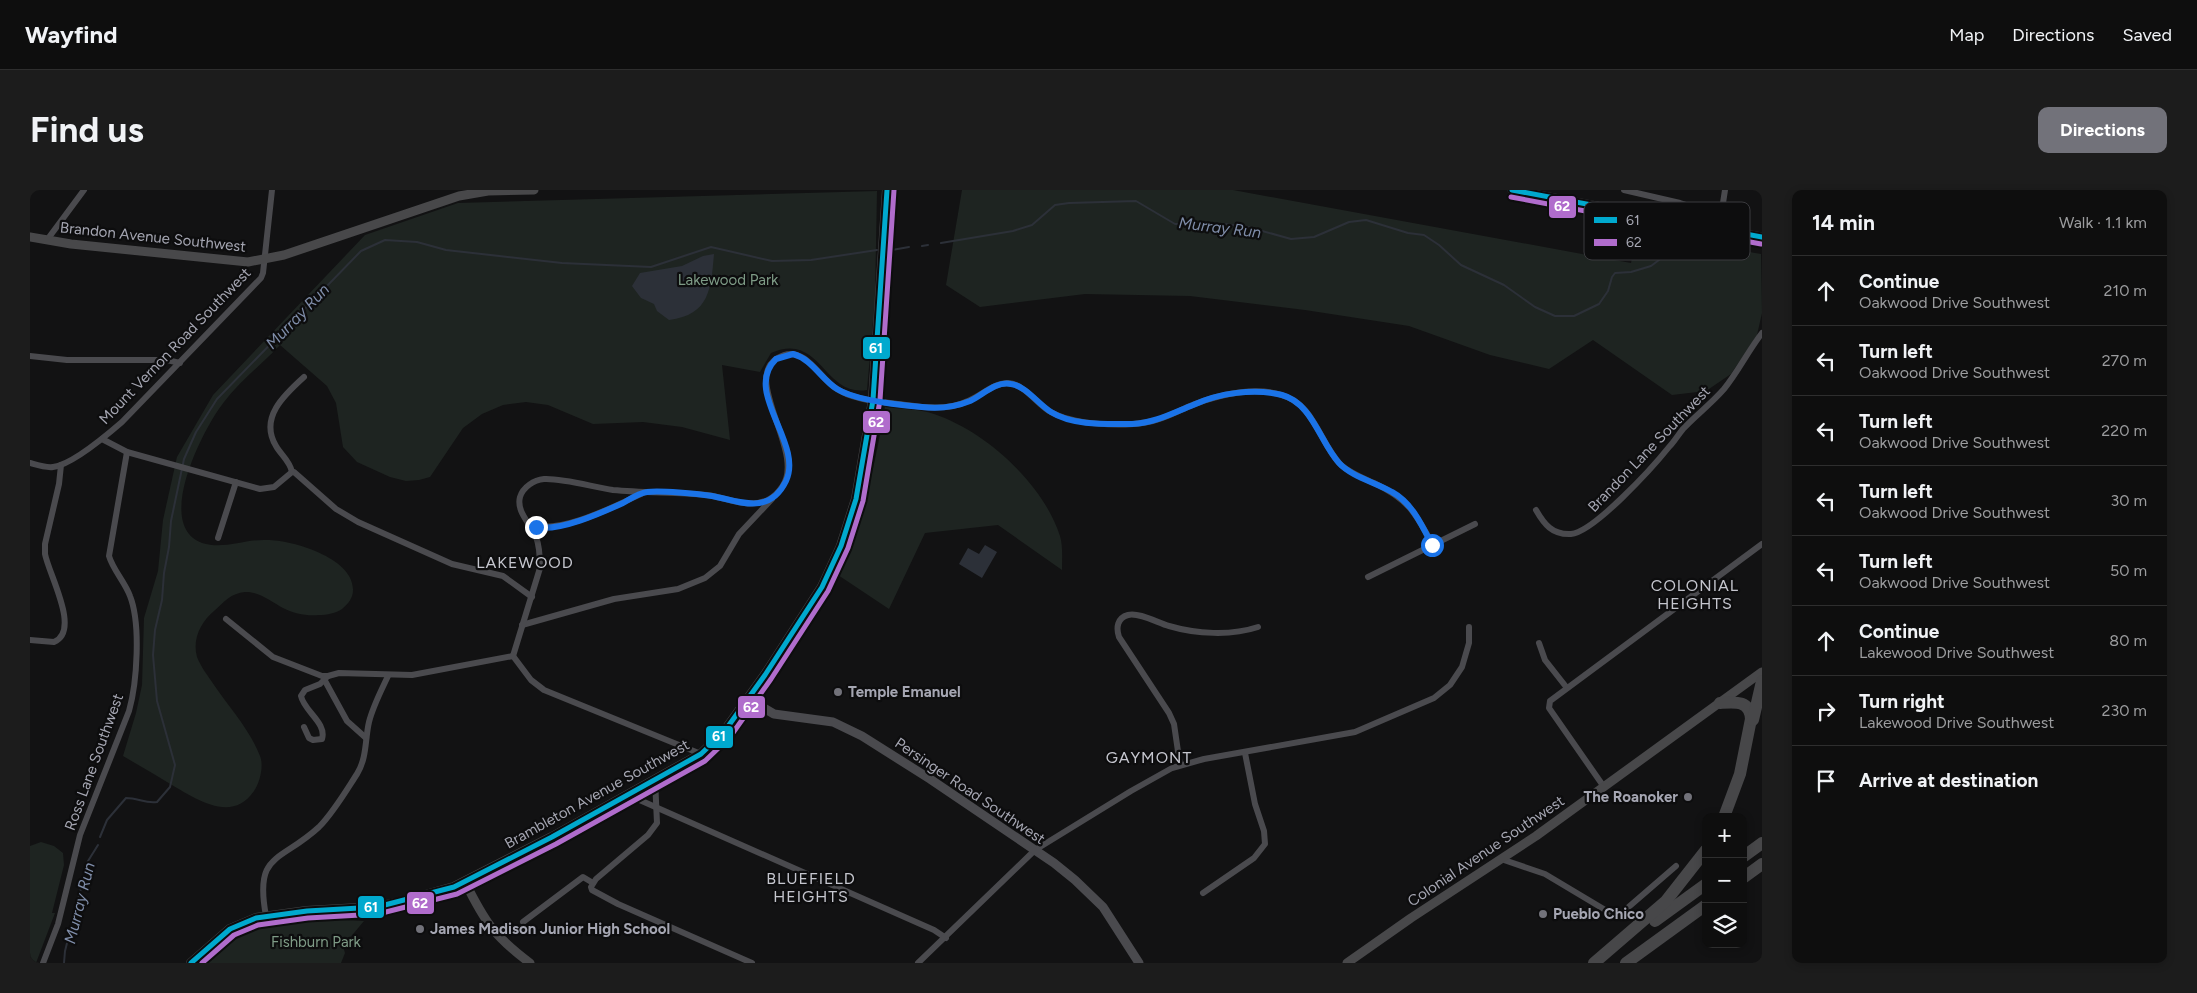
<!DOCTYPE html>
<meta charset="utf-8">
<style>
body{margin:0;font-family:Figtree,sans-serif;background:#1c1c1c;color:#f1f3f6}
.controls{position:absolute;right:15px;bottom:15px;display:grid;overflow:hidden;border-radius:10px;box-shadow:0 2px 8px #0003}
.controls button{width:45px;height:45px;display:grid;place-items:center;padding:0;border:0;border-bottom:1px solid #2e2e2e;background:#0e0e0e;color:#f1f3f6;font:25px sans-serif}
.stop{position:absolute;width:15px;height:15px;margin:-11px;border:4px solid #1a73e8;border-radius:50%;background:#fff}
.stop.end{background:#1a73e8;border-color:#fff;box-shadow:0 1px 5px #0008}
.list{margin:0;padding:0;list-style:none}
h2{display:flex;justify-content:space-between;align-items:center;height:65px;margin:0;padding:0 20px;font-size:21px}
h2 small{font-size:16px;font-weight:400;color:#9b9c9e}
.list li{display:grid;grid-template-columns:32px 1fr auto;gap:15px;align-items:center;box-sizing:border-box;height:70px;padding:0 20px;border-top:1px solid #2e2e2e}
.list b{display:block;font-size:19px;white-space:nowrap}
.list p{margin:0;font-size:16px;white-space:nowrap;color:#9b9c9e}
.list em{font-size:16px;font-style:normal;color:#9b9c9e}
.icon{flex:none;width:28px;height:28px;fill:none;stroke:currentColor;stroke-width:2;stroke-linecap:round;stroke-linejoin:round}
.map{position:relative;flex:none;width:1732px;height:773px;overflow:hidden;border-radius:10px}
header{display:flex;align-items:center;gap:30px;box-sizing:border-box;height:70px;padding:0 25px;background:#0e0e0e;border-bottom:1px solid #2e2e2e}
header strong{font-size:24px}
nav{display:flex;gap:28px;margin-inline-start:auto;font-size:18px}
.intro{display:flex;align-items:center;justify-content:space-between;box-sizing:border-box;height:120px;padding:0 30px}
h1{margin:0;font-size:35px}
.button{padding:12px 22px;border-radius:10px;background:#72727a;color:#fff;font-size:18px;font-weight:700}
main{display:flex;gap:30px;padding:0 30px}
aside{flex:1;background:#0e0e0e;border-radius:10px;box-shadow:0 2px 8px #0003}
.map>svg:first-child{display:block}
.green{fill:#1e2421}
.water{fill:#2c3038}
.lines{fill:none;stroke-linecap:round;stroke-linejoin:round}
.stream{stroke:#2c3038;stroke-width:2}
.minor{stroke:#4a4a4e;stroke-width:6}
.tertiary{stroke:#4a4a4e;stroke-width:9}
.secondary{stroke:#48484a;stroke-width:9}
.primary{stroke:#464749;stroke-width:10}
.motorway{stroke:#474749;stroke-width:12}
.bus-1-casing{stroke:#0d0d0e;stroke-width:9}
.bus-2-casing{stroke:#0d0d0e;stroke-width:9}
.bus-1{stroke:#00a9ce;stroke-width:5}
.bus-2{stroke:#b06ccc;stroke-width:5}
.route{stroke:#1a73e8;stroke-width:6}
.poi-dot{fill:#72727a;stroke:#0d0d0e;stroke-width:2}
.labels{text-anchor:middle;stroke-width:4.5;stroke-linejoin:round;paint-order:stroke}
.street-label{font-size:15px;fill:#a5a6b2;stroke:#0d0d0e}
.park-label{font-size:15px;fill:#7e9b86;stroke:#0d0d0e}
.poi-label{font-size:15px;font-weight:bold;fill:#a5a6b2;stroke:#0d0d0e;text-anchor:start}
.water-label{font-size:16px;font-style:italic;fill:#7f8da9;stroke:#0d0d0e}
.neighbourhood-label{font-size:16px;letter-spacing:1px;fill:#c5c6ce;stroke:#0d0d0e}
.key{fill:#0d0d0e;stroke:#3b3b3f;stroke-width:1}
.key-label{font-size:14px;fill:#a5a6b2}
.line-badge{stroke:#0d0d0e;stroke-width:2}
.badge-label{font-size:14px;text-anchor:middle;font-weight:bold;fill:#fff}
</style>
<header>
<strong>Wayfind</strong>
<nav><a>Map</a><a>Directions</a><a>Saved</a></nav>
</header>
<div class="intro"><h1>Find us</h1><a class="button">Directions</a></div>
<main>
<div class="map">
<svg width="1732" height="773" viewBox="0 0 1732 773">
<rect width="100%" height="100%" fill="#121213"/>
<g class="green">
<polygon points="932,0 1203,0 1601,73 1608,37 1621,45 1731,64 1732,123 1727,145 1701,184 1676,201 1642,205 1563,150 1519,179 1460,165 1379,136 1275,120 1160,106 1055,104 950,117 916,95"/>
<path d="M 847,1 L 845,108 L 837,200 C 793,207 791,141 741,163 L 730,182 L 692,175 L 700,250 L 652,237 L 613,232 L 563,234 L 518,215 L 496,212 L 473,215 L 452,224 L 433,238 L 400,287 L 389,290 L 376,291 L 360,287 L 327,272 L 313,257 L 306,213 L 297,196 L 250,155 C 232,174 210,191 194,212 C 174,237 123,335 172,353 C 194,360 215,349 237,350 C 262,350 324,368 323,400 C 323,408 318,414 312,419 C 306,423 297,425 289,425 C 276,426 265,424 253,418 C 242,412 228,401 215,402 C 201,403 194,412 184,421 C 171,432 162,449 167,467 C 171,477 178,486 184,495 C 199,517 220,540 230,566 C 234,576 230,592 224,601 C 201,635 163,607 137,592 C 123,583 108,575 93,566 L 106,523 L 112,495 L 114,428 L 128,381 L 133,330 L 147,267 L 183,205 L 335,45 L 428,13 Z"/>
<path d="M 855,217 C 870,219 889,219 904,224 C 955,241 1013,293 1030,346 C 1033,356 1032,369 1032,380 L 968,335 L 895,343 L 859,419 L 808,385 C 833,331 845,275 855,217 Z"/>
<polygon points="11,652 24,656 33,663 34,675 22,723 25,723 6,773 0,773 0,656"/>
<path d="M 289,729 L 334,731 L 313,756 L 315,763 L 311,773 L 170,773 C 210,733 235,731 289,729 Z"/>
</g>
<g class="water">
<path d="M 684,64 C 681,98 680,125 639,130 L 627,121 L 624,114 L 611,108 L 602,96 L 610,83 L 652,76 L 673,66 Z"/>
<polygon points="955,355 967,362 952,388 929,374 938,358 949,364"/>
</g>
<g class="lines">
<g class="stream">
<polyline points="911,53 983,41 1002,35 1025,15 1039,13 1106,11 1145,34 1194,34 1218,37 1261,49 1284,47 1319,32 1336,30 1378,43 1394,45 1409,55 1431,75 1474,95 1505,117 1525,126 1544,126 1569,114 1578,101 1582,87 1585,83 1601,82 1621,76 1637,64 1646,61 1698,64"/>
<polyline points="892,56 898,55"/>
<polyline points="862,60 879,57"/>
<path d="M 70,647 L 77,630 L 96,608 C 108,608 116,614 127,612 L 140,597 L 145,575 L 127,511 L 123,465 L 125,440 L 132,410 L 134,383 L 139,357 L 141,331 L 154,269 L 166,242 L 187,209 L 331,61 L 355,50 L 387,52 L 416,60 L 532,73 L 621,77 L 681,57 L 742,71 L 781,70 L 847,60"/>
<polyline points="34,773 35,761 58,671 68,655"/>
</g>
<g class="minor">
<polyline points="1594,0 1650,13 1691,26"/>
<polyline points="1689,39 1695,0"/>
<polyline points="17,50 54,0"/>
<polyline points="0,166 37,170 137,170 150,173"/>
<polyline points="72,249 97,262 230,299 244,297 262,282 264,282 306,319 328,332 422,374 473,386 502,407"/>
<path d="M 0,273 C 7,275 16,278 23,277 C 41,275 77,245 92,232 L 231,88 L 233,83 L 242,0"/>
<path d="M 262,282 C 260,271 251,265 246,256 C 229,228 254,205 274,187"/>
<path d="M 1506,320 C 1514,334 1522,345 1541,344 C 1564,342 1623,277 1639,257 C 1644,252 1648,245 1653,239 C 1666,225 1681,214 1694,199 C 1708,182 1718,161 1732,143"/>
<path d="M 499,334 C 529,346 587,315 615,302"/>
<polyline points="188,348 206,292"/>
<polyline points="1338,387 1445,334"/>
<polyline points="196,429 243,467 292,486 298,486"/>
<polyline points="492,435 584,409 648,399 675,388 690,376 709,344 742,309"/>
<path d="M 0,450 L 24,452 C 51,441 19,385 15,364 L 15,354 L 29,294 L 31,275"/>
<polyline points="1509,453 1515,470 1537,498"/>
<path d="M 483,466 L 510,378 C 510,368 510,357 506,347 C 501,334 486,322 490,307 C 493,297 504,290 514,289 C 533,288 563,297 583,300 C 614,303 646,302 677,305 C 699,308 716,319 738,310 C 744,307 748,303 752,297 C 778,262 704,182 754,165 C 775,158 789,186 804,197 C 823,211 854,212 876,215 C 897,218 919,220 938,211 C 951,206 963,193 978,193 C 994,194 1006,213 1019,221 C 1043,235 1091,237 1118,232 C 1134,230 1149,220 1165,214 C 1191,204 1230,195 1257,207 C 1285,218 1291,255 1311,275 C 1320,283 1333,288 1344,293 C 1378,309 1385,322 1403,355"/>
<polyline points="483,466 501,490 514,500 671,564"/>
<polyline points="294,489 317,531 336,548"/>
<path d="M 274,537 L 279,548 L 283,550 L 292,549 C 297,533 274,521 271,506 L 275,500 L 290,494 L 298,486 L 309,483 L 382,485 L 483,466"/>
<path d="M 1150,575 L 1144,534 L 1139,523 L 1089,447 C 1086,438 1087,428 1098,425 C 1109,422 1128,433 1139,436 C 1166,444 1201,446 1228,437"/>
<polyline points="625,589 627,633 618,645 566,689 561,697 562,700 588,714 722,773"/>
<polyline points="1574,597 1519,518 1520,511 1732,354"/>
<polyline points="596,604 904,740 916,748"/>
<polyline points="1471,669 1515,684 1587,727 1646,676"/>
<polyline points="1173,703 1224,668 1235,654 1234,641 1225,614 1215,563"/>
<path d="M 236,726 C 224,662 250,673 289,637 C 303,623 316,601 327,584 C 337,568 335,549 339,532 C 343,516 351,501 358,486"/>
<polyline points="493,732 553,687 563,693"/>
<path d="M 13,773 L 28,734 L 50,645 L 99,521 C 107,493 111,434 100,406 C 95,392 83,380 79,366 L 97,262"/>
<polyline points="888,773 1005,660 1101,601 1142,578 1174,569 1325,542 1404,508 1420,495 1432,477 1439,453 1439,437"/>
</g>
<polyline class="tertiary" points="721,505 732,517 744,524 803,532 832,546 900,589 1024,673 1045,690 1073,717 1109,773"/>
<g class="secondary">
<polyline points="1482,0 1732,47"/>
<polyline points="0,47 41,54 218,72 254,65 429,6 458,1 504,0"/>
<path d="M 435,692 C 455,732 464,746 500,773"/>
<polyline points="1317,773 1381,728 1506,646 1732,482"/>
</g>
<polyline class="primary" points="161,773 200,739 226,728 277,721 347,717 367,713 424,697 522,647 671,564 694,542 735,485 792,397 811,356 826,309 843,210 857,0"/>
<g class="motorway">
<path d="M 1690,513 C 1705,512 1720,510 1721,529 L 1710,584 L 1694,627"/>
<polyline points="1723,530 1732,491"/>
<polyline points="1713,667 1732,653"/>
<polyline points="1713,688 1732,674"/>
<polyline points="1625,731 1676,694"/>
<polyline points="1564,773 1636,711 1676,660"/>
<polyline points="1596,773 1676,715"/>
</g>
<defs>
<g id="bus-1">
<polyline points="1482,0 1732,47"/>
<polyline points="161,773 200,739 226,728 277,721 347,717 424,697 522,647 671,564 694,542 735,485 792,397 811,356 826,309 843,210 857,0"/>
</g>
<g id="bus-2">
<polyline points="1481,7 1731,54"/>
<polyline points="172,773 204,745 228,735 278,728 348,724 427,704 526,654 675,571 700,547 741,489 798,401 818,358 833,311 850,210 864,0"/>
</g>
</defs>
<use href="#bus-1" class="bus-1-casing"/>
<use href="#bus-2" class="bus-2-casing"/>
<use href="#bus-1" class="bus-1"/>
<use href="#bus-2" class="bus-2"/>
</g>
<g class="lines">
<path class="route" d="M 506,337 C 529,342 571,323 593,313 C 600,309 609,303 617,302 C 630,300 668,304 682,306 C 709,311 739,326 756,291 C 774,253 712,202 746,169 L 763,164 C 782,169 791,189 807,199 C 826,211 869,215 892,217 C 908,219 925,217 940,211 C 953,205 965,191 981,194 C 996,196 1008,214 1021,222 C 1043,236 1077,234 1102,234 C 1125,233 1143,223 1163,215 C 1189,203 1224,198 1252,205 C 1282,213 1290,252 1309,273 C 1322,287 1345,292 1362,302 C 1382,313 1392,335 1402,355"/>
</g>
<g class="poi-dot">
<circle cx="808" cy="502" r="5"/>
<circle cx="1658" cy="607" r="5"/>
<circle cx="1513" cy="724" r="5"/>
<circle cx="390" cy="739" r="5"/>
</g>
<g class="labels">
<g class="street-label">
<text transform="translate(123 47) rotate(6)" y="5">Brandon Avenue Southwest</text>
<text transform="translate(145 156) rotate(-46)" y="5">Mount Vernon Road Southwest</text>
<text transform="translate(1619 259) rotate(-46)" y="5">Brandon Lane Southwest</text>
<text transform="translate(64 572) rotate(-70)" y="5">Ross Lane Southwest</text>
<text transform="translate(940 601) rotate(34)" y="5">Persinger Road Southwest</text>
<text transform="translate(567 604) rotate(-29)" y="5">Brambleton Avenue Southwest</text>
<text transform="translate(1456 661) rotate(-34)" y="5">Colonial Avenue Southwest</text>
</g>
<g class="park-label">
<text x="698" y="95">Lakewood Park</text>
<text x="286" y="757">Fishburn Park</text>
</g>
<g class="poi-label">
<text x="818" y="507">Temple Emanuel</text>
<text x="1648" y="612" text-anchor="end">The Roanoker</text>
<text x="1523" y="729">Pueblo Chico</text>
<text x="400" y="744">James Madison Junior High School</text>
</g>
<g class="water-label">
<text transform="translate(1190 37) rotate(7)" y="6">Murray Run</text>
<text transform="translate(267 126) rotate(-46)" y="6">Murray Run</text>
<text transform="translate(49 713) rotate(-76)" y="6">Murray Run</text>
</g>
<g class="neighbourhood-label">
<text x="495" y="378">LAKEWOOD</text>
<text x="1665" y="401">COLONIAL<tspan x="1665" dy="18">HEIGHTS</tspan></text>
<text x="1119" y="573">GAYMONT</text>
<text x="781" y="694">BLUEFIELD<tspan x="781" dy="18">HEIGHTS</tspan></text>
</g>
</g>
<rect x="1554" y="12" width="166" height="58" rx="8" class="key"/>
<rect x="1564" y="27" width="23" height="6" fill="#00a9ce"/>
<rect x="1564" y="49" width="23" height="7" fill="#b06ccc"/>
<g class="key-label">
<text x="1596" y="35">61</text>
<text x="1596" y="57">62</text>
</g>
<g class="line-badge">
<rect x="1518" y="5" width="29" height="24" rx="5" fill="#b06ccc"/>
<rect x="832" y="146" width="29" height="24" rx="5" fill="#00a9ce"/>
<rect x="832" y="220" width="29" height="24" rx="5" fill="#b06ccc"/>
<rect x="707" y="505" width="29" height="24" rx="5" fill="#b06ccc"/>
<rect x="675" y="535" width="29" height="24" rx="5" fill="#00a9ce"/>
<rect x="376" y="701" width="29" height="24" rx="5" fill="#b06ccc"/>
<rect x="327" y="705" width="28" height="24" rx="5" fill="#00a9ce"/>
</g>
<g class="badge-label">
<text x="1532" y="21">62</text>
<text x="846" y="163">61</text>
<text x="846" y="237">62</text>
<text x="721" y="522">62</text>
<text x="689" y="551">61</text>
<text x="390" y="718">62</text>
<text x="341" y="722">61</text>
</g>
</svg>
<div class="controls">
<button>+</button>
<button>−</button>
<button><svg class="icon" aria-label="layers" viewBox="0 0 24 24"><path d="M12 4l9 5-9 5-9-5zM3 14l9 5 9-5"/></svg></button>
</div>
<div class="stop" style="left:1402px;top:355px"></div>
<div class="stop end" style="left:506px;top:337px"></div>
</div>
<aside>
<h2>14 min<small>Walk · 1.1 km</small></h2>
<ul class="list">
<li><svg class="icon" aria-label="ahead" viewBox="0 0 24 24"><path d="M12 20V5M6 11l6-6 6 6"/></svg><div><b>Continue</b><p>Oakwood Drive Southwest</p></div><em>210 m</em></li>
<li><svg class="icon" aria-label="left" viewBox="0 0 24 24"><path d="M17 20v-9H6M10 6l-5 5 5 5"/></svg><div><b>Turn left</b><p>Oakwood Drive Southwest</p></div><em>270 m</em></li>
<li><svg class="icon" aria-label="left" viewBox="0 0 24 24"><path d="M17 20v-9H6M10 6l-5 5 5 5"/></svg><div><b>Turn left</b><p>Oakwood Drive Southwest</p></div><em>220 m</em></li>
<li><svg class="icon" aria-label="left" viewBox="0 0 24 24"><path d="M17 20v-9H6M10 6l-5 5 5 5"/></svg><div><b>Turn left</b><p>Oakwood Drive Southwest</p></div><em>30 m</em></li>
<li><svg class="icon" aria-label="left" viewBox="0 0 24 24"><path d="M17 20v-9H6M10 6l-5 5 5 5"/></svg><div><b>Turn left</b><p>Oakwood Drive Southwest</p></div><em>50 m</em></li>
<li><svg class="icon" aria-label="ahead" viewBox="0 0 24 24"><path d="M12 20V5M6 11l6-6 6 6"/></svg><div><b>Continue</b><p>Lakewood Drive Southwest</p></div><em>80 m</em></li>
<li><svg class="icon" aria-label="right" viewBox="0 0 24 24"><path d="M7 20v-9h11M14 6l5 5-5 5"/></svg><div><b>Turn right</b><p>Lakewood Drive Southwest</p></div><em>230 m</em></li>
<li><svg class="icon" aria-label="arrive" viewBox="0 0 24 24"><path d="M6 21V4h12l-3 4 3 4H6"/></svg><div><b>Arrive at destination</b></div></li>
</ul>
</aside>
</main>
